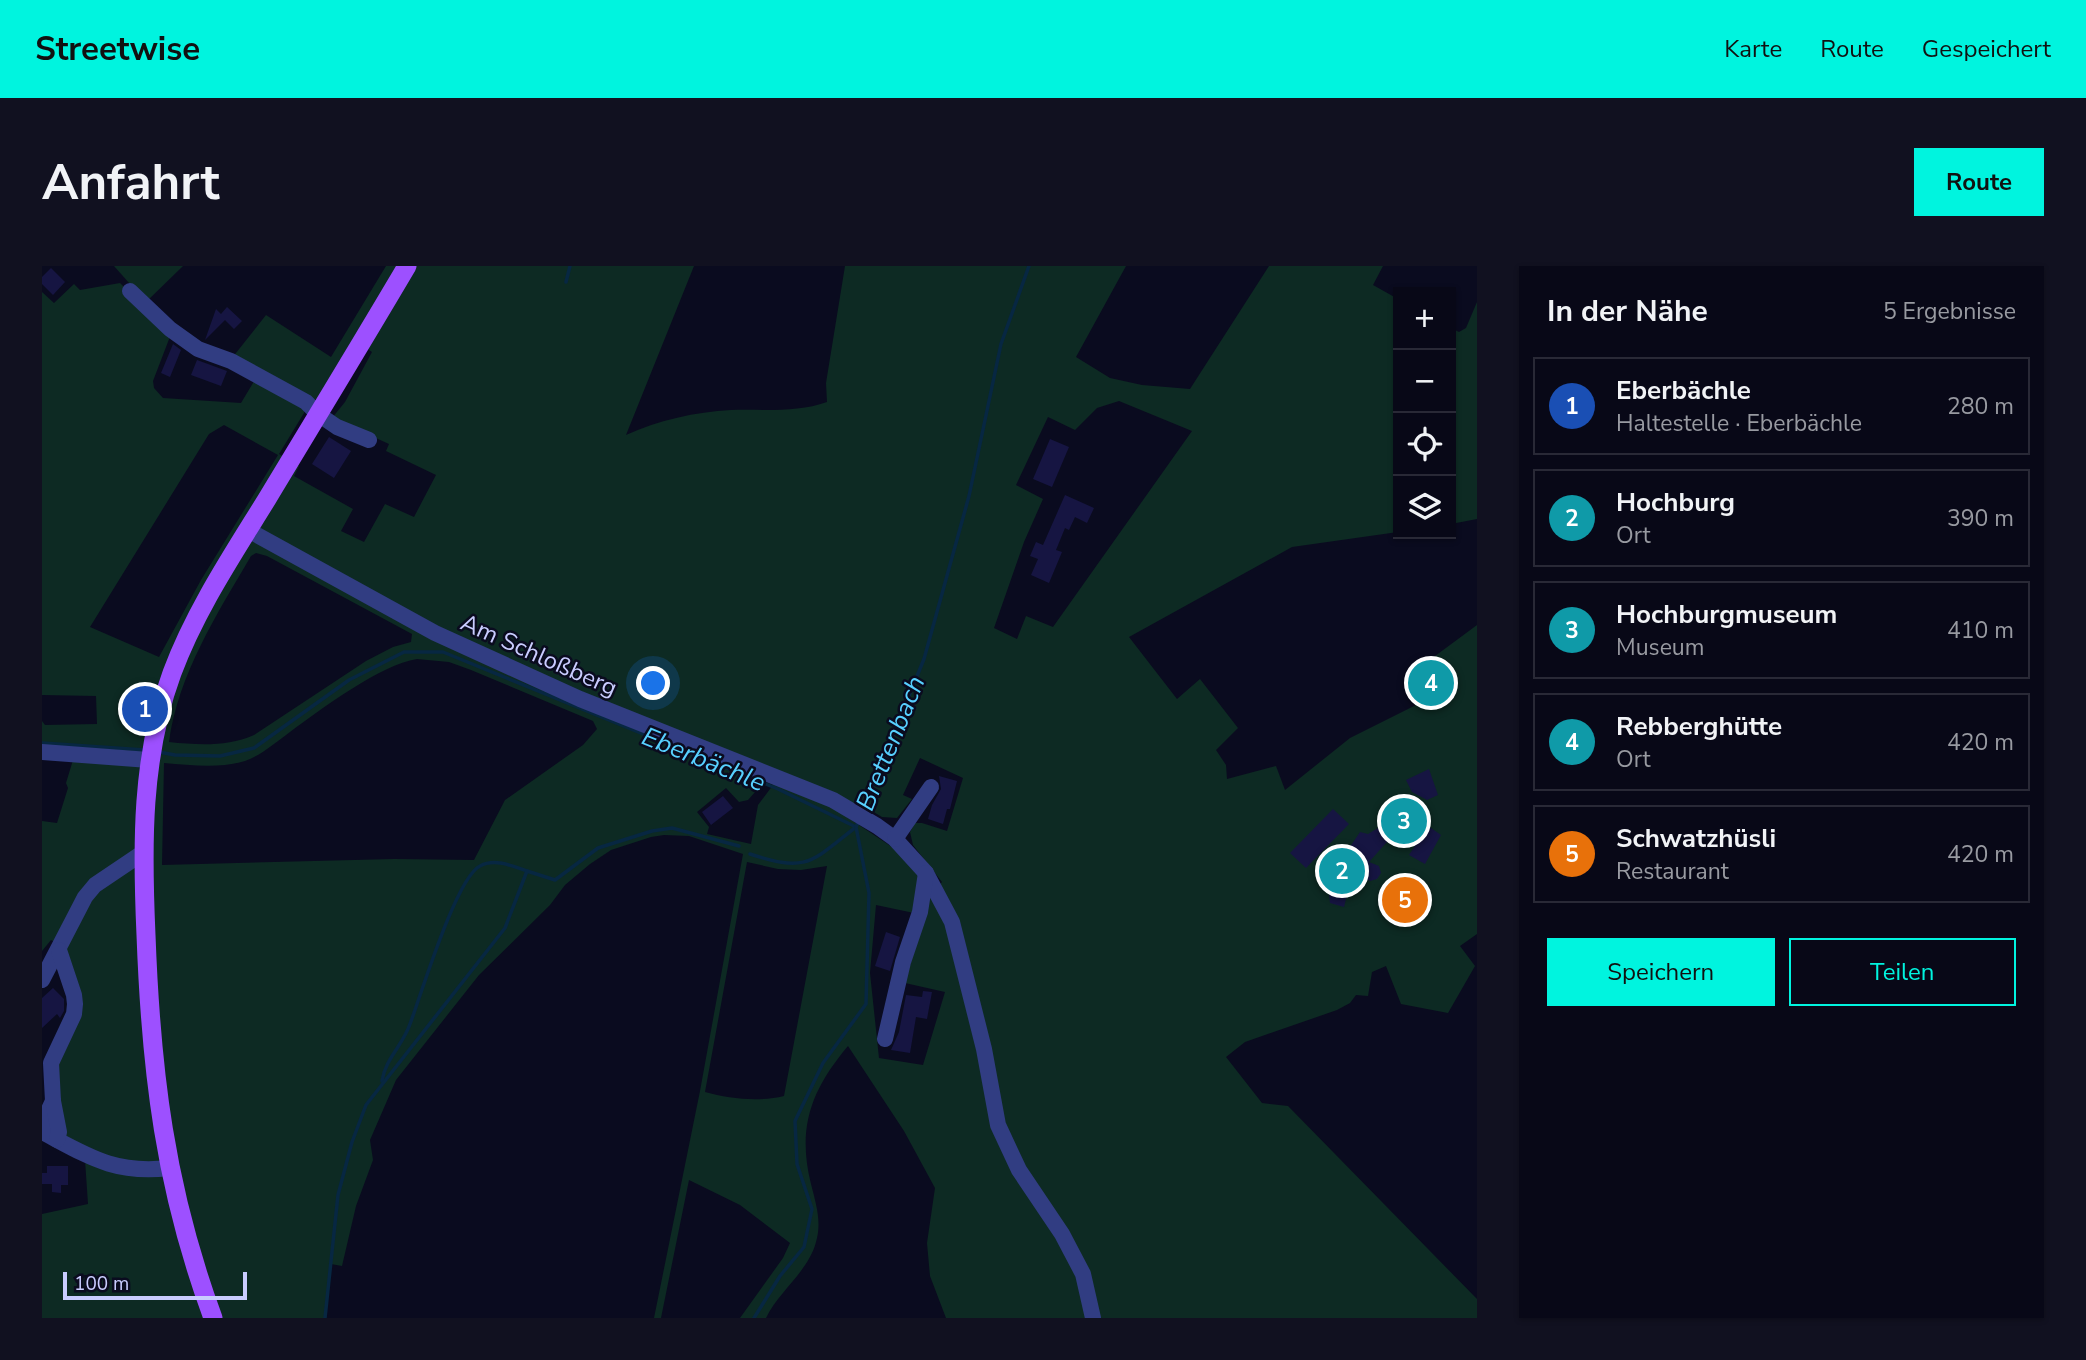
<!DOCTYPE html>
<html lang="de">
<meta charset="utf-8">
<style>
body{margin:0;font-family:"Nunito Sans",sans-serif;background:#111120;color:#f1f3f6}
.controls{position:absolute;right:21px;top:21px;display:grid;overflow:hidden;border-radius:0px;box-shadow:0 2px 5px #0004}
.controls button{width:63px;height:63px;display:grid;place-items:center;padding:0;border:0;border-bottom:2px solid #292936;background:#080817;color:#f1f3f6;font:35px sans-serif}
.scale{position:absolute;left:21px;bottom:18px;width:184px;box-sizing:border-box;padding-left:7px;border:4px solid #c9ccff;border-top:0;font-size:19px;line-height:24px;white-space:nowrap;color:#c9ccff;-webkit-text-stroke:5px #0a0b1f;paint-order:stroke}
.you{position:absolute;left:612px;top:418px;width:24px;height:24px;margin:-18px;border:5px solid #fff;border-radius:50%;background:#1a73e8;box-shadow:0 0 0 10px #1a73e833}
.badge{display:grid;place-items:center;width:46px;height:46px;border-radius:50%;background:#00f4df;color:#fff;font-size:23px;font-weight:700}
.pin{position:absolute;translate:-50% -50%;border:4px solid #fff;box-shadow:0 2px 7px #0006}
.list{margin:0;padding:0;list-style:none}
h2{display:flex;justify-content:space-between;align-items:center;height:91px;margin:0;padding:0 28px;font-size:30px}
h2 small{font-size:23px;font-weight:400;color:#989aa1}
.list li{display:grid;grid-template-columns:46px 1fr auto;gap:21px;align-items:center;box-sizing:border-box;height:98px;margin:0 14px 14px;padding:0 14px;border:2px solid #292936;border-radius:0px}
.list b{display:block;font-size:26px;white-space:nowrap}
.list p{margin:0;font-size:23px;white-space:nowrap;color:#989aa1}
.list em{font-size:23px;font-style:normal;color:#989aa1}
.actions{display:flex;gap:14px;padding:21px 28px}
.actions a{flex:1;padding:16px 0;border:2px solid #00f4df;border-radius:0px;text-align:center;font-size:24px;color:#00f4df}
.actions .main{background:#00f4df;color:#111}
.icon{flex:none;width:38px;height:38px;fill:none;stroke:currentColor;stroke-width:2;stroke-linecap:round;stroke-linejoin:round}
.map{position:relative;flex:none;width:1435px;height:1052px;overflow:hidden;border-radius:0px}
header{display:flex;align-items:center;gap:42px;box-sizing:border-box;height:98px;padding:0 35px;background:#00f4df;color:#111}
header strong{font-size:33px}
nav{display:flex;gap:38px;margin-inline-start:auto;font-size:24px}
.intro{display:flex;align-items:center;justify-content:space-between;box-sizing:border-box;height:168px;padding:0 42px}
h1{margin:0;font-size:49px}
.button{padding:18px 32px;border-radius:0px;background:#00f4df;color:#111;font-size:24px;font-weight:700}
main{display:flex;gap:42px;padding:0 42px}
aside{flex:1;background:#080817;border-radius:0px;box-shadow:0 2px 5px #0004}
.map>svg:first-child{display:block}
.green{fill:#0d2a23;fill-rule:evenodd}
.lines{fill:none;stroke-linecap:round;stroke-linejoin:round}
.stream{stroke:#072742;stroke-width:3.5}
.building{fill:#161542}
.minor{stroke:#313d82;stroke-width:16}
.major{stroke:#9d50ff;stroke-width:19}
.labels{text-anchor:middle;stroke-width:5;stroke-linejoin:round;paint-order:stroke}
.street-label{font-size:24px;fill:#c9ccff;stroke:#0a0b1f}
.water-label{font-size:26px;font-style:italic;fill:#57d0ff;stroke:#0a0b1f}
</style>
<header>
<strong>Streetwise</strong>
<nav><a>Karte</a><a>Route</a><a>Gespeichert</a></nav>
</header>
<div class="intro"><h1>Anfahrt</h1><a class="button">Route</a></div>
<main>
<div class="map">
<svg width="1435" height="1052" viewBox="0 0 1435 1052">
<rect width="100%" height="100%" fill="#0a0b1f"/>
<g class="green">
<polygon points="72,0 141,0 104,36"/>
<path d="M 344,0 L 652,0 L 584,169 C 617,154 653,146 689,144 C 721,143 755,147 785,136 L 784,117 L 803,0 L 1084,0 L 1034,91 L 1068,112 L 1100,119 L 1148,123 L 1227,0 L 1341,0 L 1331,19 L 1356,33 L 1356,266 L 1250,281 L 1087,371 L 1135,433 L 1158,413 L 1196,462 L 1174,484 L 1184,499 L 1185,513 L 1234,500 L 1243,524 L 1308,472 L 1380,436 L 1366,410 L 1435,359 L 1435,668 L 1418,680 L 1433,700 L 1406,747 L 1359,738 L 1344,700 L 1330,706 L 1326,730 L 1314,729 L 1308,737 L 1295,744 L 1203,776 L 1184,791 L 1220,837 L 1246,840 L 1435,1033 L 1435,1052 L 904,1052 L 888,1010 L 885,977 L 893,922 L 862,865 L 806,780 C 769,824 755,862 769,918 C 774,938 780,956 774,976 C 766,1006 737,1025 724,1052 L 698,1052 L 741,992 L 748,977 L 698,939 L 647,914 L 619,1052 L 612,1052 L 658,825 L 701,588 L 647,570 L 622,569 L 609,571 L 569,584 L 548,598 L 523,619 L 508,639 L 437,709 L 354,814 L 328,874 L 331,894 L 314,940 L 300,1000 L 289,998 L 284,1052 L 0,1052 L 0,948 L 46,938 L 43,894 L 20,867 L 14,797 L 36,751 L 24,682 L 9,674 L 0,685 L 0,555 L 15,557 L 26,522 L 24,517 L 31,494 L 0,482 L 0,455 L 3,459 L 55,458 L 54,430 L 0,429 L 0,26 L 12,37 L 32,18 L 38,24 L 78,17 L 129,68 L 111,115 L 112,122 L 121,132 L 199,137 L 214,112 L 262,141 L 262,147 L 237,188 L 257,200 L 252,210 L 311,243 L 299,265 L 322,276 L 343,238 L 372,251 L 394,209 L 344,185 L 347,178 L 290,152 L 303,136 L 330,86 L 314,75 L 275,133 L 270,134 L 190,92 L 224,49 L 289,91 ZM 1077,135 L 1150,165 L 1011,361 L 984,350 L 975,373 L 952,362 L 982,276 L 1001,233 L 974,219 L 1006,151 L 1033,164 L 1055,142 ZM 182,159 L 236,189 L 159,314 L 117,391 L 48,361 L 167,168 ZM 214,287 L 225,290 L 370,368 L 369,376 L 351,381 L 324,395 L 212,469 C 185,481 156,479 127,476 C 136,409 175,348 209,290 ZM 375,393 L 407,396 L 429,404 L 551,455 L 555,463 L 541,479 L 463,534 L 432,594 L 352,593 L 120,599 L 122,497 C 149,499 176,503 203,495 C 220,489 234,476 248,466 C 278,444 339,398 375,393 ZM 878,492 L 921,512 L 905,565 L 880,557 L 873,557 L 868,566 L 871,579 L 900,616 L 888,629 L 863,717 L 903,726 L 881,799 L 837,792 L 828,707 L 834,639 L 872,647 L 878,610 L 859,587 L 805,551 L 815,536 L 840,551 L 855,552 L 870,533 L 861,529 ZM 723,515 L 731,519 L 716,539 L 709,578 L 665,568 L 667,561 L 655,546 L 684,522 L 697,536 L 706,534 ZM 705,596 L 736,603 L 759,604 L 785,600 L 742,830 C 717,836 688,833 663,826 Z"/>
<polygon points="1435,36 1435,253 1409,258 1409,62 1417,66 1424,62"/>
</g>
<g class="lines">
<g class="stream">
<polyline points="524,16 528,0"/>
<polyline points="0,477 103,484"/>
<path d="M 117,486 L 133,489 L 178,490 L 212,482 L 307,414 L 362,386 L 401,386 L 736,523 L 814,561 C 769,596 766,607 708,588"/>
<polyline points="819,547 882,393 927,230 959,78 987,0"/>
<path d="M 340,815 C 343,793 361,779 368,758 C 379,729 414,612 438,600 C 453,592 470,600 485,605"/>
<polyline points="283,1052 296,929 310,876 324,839 463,662 485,605 513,614 556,582 610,565 630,562 697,580"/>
<polyline points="712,1052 738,1010 762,981 770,943 755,898 753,855 781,797 824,738 827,627 814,561 817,554"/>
</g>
</g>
<g class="building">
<polygon points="9,2 23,16 11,29 0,18 0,11"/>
<polygon points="185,41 200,55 192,63 183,54 163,74 174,43 179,48"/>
<polygon points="131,78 139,84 128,111 119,107"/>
<polygon points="155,94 185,105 179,120 149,109"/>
<polygon points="287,171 309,185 292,212 270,198"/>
<polygon points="1008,173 1027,181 1010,221 991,213"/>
<polygon points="1023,229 1052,242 1045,257 1033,251 1027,264 1023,262 1014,284 1020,286 1007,317 989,309 996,293 988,290 994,276 1001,279"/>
<polygon points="1395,404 1402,420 1383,430 1375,414"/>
<polygon points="1387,503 1396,529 1385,534 1370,526 1364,514"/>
<polygon points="897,510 915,515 908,543 905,543 901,558 886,553 890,539 899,523"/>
<polygon points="681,530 691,542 669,559 660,546"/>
<polygon points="1369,542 1375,555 1344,577 1327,596 1337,600 1339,607 1335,613 1328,615 1317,609 1307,621 1302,641 1288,637 1286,619 1289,609 1318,566 1326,568"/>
<polygon points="1291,543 1307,558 1264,602 1248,587"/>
<polygon points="1386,560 1399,569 1383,598 1367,589"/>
<polygon points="844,666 858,671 848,705 833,700"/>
<polygon points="11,722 22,733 22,745 18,752 15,748 0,762 0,732"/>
<polygon points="881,725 890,726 885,753 874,751 868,787 849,784 857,766 864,729 880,731"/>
<polygon points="5,900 26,900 26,919 19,919 19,927 10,926 10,918 0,918 0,907 5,907"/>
</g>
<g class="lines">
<g class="minor">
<polyline points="88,25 128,63 156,83 189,95 264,136 276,148 295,161 327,174"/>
<polyline points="206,264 393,367 538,433 791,534 835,560 853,573 884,607 910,656 942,783 956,859 977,904 1020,968 1041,1008 1051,1052"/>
<polyline points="0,486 107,494"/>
<polyline points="853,573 889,521"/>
<polyline points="0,714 43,631 53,619 102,586"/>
<polyline points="843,773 861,696 878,646 884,607"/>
<path d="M 11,835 L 2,854 L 1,864 L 4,868 C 49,892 74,908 127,902"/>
<polyline points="15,874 17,866 11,835 9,797 32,748 33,738 32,729 17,684"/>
</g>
<path class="major" d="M 171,1052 C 123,922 109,806 104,669 C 100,580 99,491 130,407 C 153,345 191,288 225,233 C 272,155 319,78 365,0"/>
</g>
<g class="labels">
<g class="street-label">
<text transform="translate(497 389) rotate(24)" y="8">Am Schloßberg</text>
</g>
<g class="water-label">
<text transform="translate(848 477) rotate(-68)" y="9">Brettenbach</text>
<text transform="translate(662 493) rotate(22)" y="9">Eberbächle</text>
</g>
</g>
</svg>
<div class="controls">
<button>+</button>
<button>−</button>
<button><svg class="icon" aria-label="locate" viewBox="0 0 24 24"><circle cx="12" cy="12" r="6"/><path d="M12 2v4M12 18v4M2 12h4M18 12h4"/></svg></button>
<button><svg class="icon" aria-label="layers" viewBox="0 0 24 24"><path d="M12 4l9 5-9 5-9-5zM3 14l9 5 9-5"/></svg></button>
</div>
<div class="scale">100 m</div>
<div class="you"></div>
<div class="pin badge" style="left:103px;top:443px;background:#1a4fb4">1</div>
<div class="pin badge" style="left:1300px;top:605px;background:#0f9aa8">2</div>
<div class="pin badge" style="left:1362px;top:555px;background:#0f9aa8">3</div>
<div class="pin badge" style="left:1389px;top:417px;background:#0f9aa8">4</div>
<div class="pin badge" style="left:1363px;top:634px;background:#e8710a">5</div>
</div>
<aside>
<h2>In der Nähe<small>5 Ergebnisse</small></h2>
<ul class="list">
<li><span class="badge" style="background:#1a4fb4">1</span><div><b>Eberbächle</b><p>Haltestelle · Eberbächle</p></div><em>280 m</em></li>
<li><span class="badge" style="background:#0f9aa8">2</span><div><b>Hochburg</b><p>Ort</p></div><em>390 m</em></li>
<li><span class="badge" style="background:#0f9aa8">3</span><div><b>Hochburgmuseum</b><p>Museum</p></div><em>410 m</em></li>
<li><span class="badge" style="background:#0f9aa8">4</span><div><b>Rebberghütte</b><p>Ort</p></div><em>420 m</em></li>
<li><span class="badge" style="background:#e8710a">5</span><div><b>Schwatzhüsli</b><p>Restaurant</p></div><em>420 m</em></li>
</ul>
<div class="actions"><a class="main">Speichern</a><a>Teilen</a></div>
</aside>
</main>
